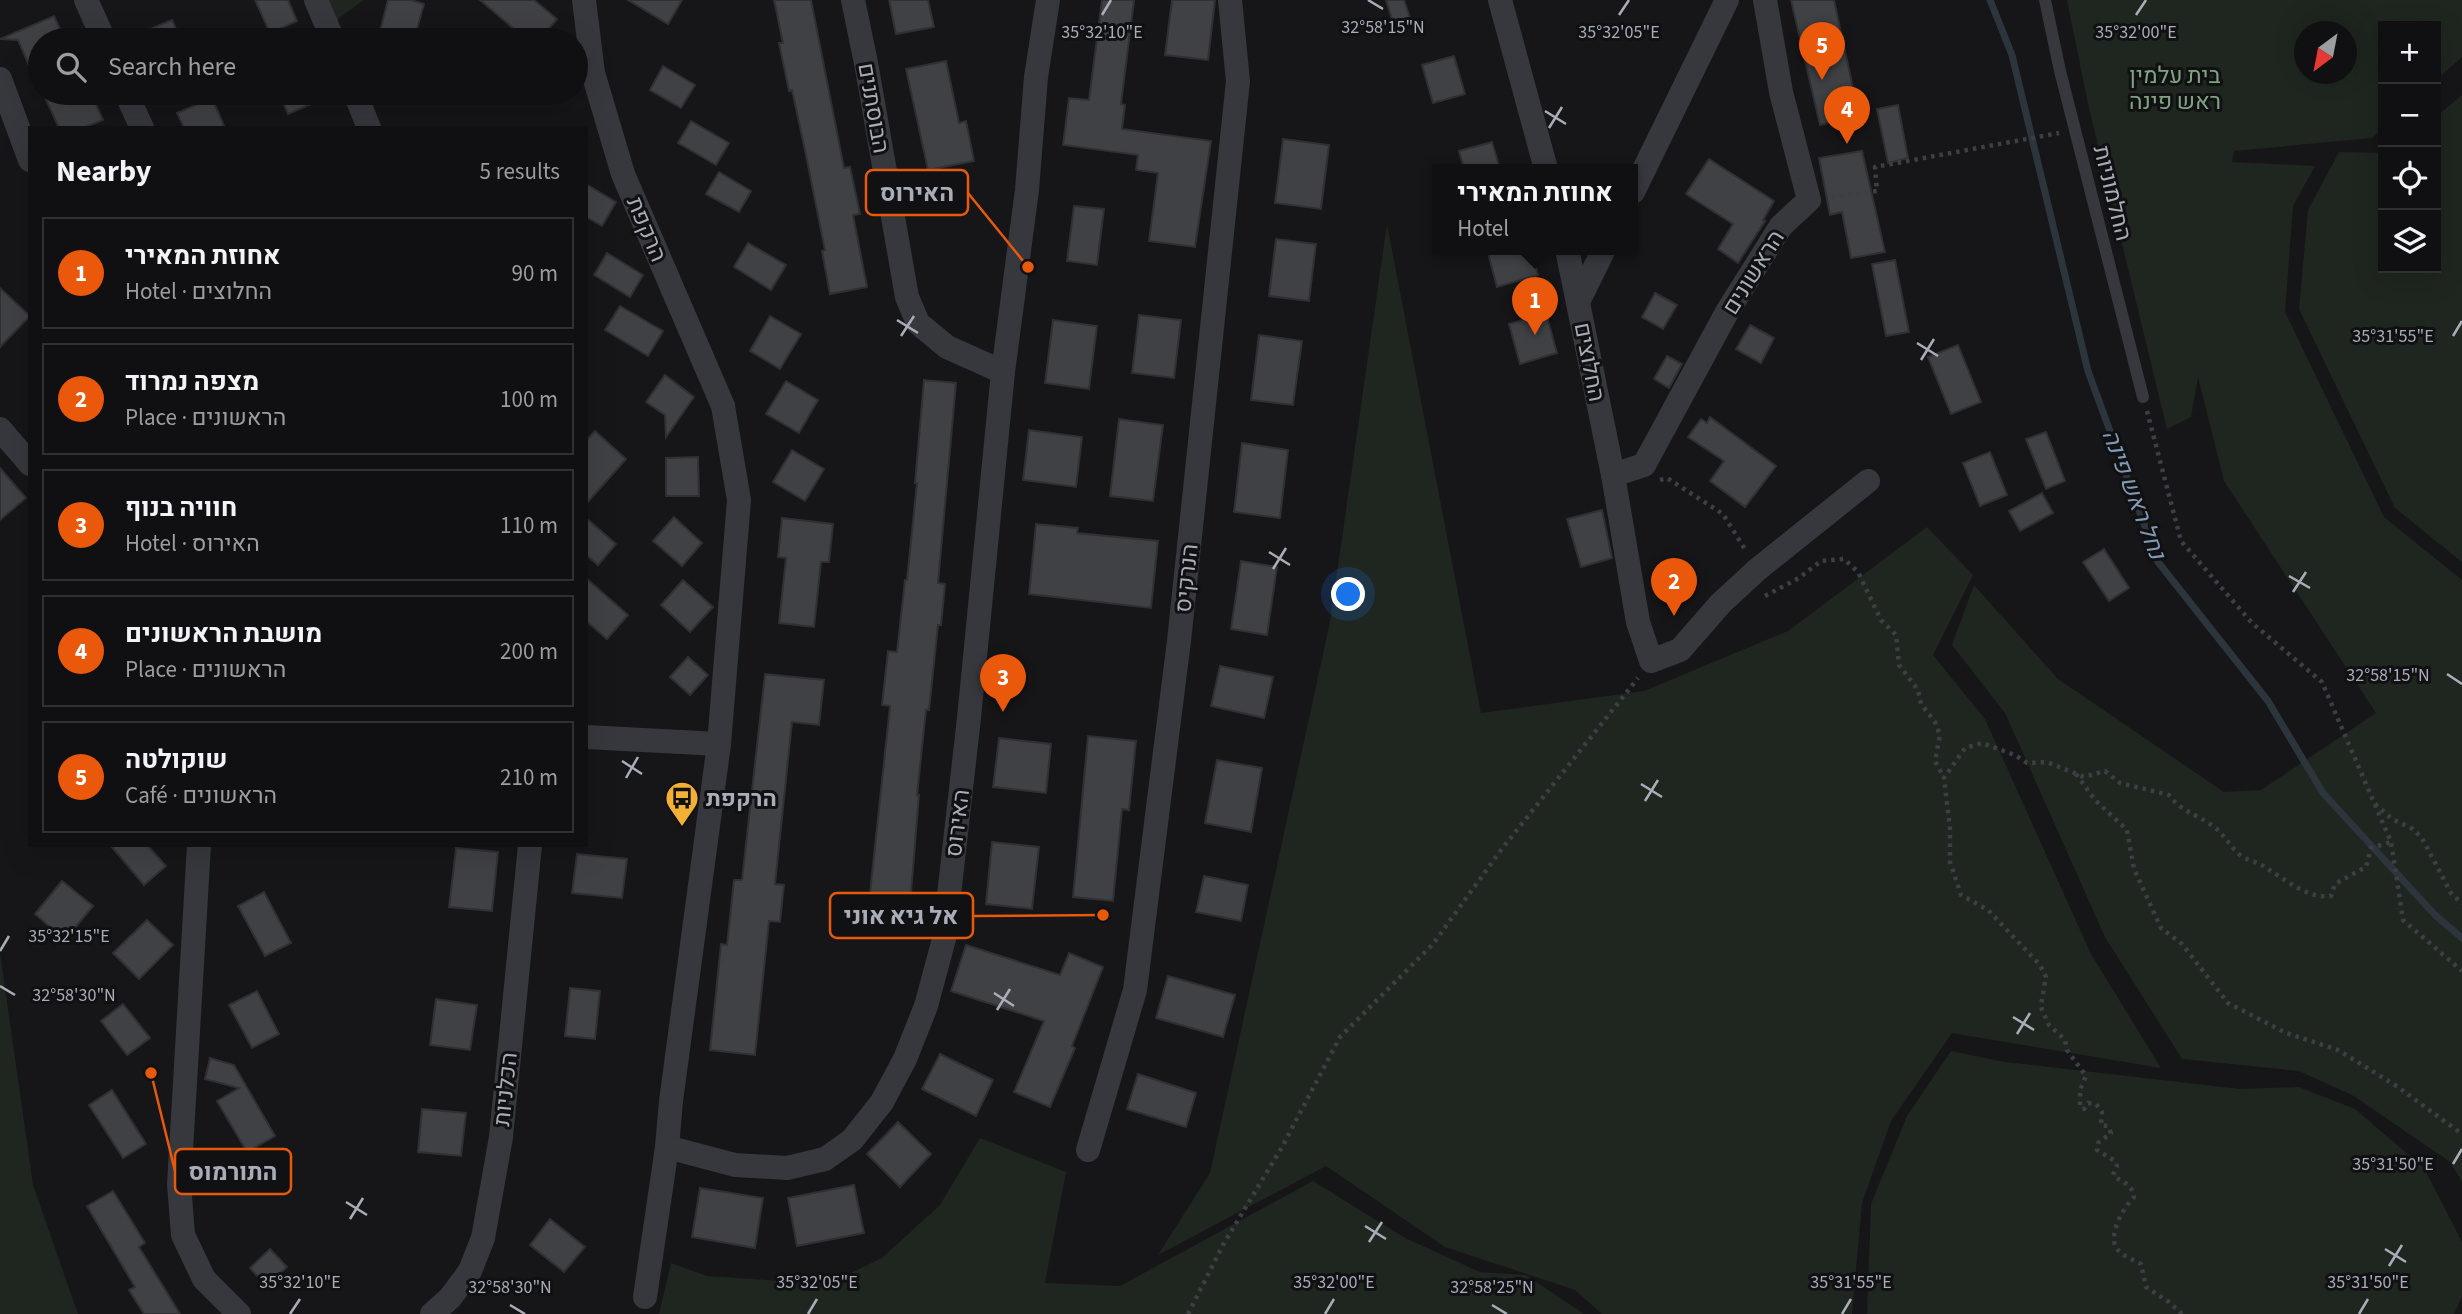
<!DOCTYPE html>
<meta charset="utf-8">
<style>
body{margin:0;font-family:"Source Sans 3",Heebo,sans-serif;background:#1e1e20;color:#f1f3f6}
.controls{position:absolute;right:21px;top:21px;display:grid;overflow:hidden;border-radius:0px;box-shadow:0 7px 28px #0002}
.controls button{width:63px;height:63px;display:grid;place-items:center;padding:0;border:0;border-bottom:2px solid #303032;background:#101012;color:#f1f3f6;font:35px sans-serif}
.compass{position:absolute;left:2294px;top:21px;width:63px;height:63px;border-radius:50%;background:#101012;box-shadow:0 7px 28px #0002;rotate:212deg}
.you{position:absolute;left:1349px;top:595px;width:24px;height:24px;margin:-18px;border:5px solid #fff;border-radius:50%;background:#1a73e8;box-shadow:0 0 0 10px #1a73e833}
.badge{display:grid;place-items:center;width:46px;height:46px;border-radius:50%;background:#ea580c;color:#fff;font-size:23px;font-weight:700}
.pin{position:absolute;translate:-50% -58px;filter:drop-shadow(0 2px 4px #0008)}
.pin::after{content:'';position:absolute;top:37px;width:24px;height:21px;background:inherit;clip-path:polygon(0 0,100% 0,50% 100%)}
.popup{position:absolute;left:1432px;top:164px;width:206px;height:91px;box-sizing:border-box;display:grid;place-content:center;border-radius:0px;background:#101012;filter:drop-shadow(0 2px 5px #0005);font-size:23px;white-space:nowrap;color:#9c9d9f}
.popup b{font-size:26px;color:#f1f3f6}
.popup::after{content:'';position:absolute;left:50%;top:100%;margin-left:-14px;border:14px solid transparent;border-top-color:#101012}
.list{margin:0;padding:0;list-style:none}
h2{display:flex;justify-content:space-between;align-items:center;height:91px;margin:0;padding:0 28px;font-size:30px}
h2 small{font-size:23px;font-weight:400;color:#9c9d9f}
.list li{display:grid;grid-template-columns:46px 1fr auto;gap:21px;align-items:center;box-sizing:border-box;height:112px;margin:0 14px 14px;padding:0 14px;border:2px solid #303032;border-radius:0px}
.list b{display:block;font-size:26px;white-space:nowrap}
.list p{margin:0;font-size:23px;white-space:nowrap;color:#9c9d9f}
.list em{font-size:23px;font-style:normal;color:#9c9d9f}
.icon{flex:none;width:38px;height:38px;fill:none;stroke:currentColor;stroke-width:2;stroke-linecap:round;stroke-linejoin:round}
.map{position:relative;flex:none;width:2462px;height:1314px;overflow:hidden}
.search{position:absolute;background:#101012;box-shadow:0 7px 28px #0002;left:28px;top:28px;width:560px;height:77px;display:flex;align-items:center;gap:18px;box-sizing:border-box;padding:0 24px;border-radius:38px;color:#9c9d9f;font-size:26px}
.panel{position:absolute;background:#101012;box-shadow:0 7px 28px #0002;left:28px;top:126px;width:560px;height:721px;border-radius:0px}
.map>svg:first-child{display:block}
.green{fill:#1e261f;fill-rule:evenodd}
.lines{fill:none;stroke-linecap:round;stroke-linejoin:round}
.stream{stroke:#2c353c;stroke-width:7}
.building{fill:#404145;stroke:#303034;stroke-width:2}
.path{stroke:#3d3f44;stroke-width:4.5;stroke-dasharray:3.5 5;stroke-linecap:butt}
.service{stroke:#37383d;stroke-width:12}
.minor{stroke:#37383d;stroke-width:24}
.ticks{fill:none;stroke:#a8adb8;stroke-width:2.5}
.labels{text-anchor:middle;stroke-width:6;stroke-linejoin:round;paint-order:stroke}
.park-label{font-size:23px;fill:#7fa381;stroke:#111113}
.street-label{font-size:23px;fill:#a8adb8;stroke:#111113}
.poi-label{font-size:23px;font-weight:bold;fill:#a8adb8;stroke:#111113;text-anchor:start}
.water-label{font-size:24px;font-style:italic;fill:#7f9bb3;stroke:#111113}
.ticks-label{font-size:18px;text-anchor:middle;fill:#a8adb8;stroke:#111113;stroke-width:6;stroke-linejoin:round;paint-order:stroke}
.leader{fill:none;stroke:#e8590c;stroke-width:2.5}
.callout-dot{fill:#e8590c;stroke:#111113;stroke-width:2.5}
.callout{fill:#111113;stroke:#e8590c;stroke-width:2.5}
.callout-label{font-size:24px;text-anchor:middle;font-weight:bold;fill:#a8adb8}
</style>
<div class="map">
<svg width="2462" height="1314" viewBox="0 0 2462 1314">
<rect width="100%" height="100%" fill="#161618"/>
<g class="green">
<polygon points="316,0 364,0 327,27"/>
<path d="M 2067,0 L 2462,0 L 2462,57 L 2436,80 L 2436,26 L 2383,26 L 2383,128 L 2372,138 L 2234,151 L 2232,162 L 2315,166 L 2293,206 L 2285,312 L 2384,517 L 2462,580 L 2462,1182 L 2450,1162 L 2354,1096 L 2299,1071 L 2182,1059 L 2105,937 L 2005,713 L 1952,645 L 1974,585 L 2058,679 L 2224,792 L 2261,790 L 2376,713 L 2224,481 L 2198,377 L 2191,417 L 2167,429 L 2088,104 ZM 2304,32 L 2346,32 L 2346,74 L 2304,74 Z"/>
<polygon points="2462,95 2462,562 2395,508 2299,309 2308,210 2339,152 2383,153 2383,268 2436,268 2436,117"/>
<polygon points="1387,224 1481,713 1644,691 1788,631 1927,527 1973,575 1933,655 1985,719 2091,954 2161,1068 1952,1033 1891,1121 1862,1203 1852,1314 1602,1314 1575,1290 1445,1247 1326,1166 1158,1255 1210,1173 1330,622"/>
<polygon points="0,953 33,1185 78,1314 0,1314"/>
<polygon points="1951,1051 2005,1062 2240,1089 2299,1087 2355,1109 2424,1168 2462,1242 2462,1297 2454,1314 1867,1314 1871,1204 1907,1116"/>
<polygon points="980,1138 1066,1172 1045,1283 1120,1286 1313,1181 1405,1238 1480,1272 1526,1275 1584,1314 659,1314 671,1263 707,1276 828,1284 882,1258 940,1205"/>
</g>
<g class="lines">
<polyline class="stream" points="1990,0 2012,55 2088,371 2158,562 2268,701 2323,793 2435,915 2462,938"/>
</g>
<g class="building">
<polygon points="255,0 288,0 297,21 270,33"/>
<polygon points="388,0 411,0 424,4 414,40 400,40 379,35"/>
<polygon points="480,0 534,0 557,19 539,40 527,40"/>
<polygon points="628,0 682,0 668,24"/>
<polygon points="774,0 811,0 844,168 850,167 860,214 853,215 867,287 830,294 822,251 825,250 805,150 792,90 789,91 779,43 783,43"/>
<polygon points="889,0 928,0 934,27 896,34"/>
<polygon points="1102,0 1134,0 1121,104 1125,105 1122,129 1211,141 1195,247 1149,241 1158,173 1136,170 1138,155 1063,145 1069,98 1089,100"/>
<polygon points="1172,0 1215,0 1208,60 1165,55"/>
<polygon points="1386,0 1404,0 1412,24 1395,29"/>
<polygon points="1791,0 1834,0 1859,116 1820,125"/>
<polygon points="54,16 65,40 40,40 40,91 18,40 0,39"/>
<polygon points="172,20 181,40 124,40"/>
<polygon points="1454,56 1465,94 1433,103 1422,65"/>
<polygon points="946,61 959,123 966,121 974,161 928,170 906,69"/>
<polygon points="663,66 695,85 681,108 650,90"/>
<polygon points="43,93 91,93 103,120 83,128 59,128"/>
<polygon points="279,93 337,93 288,114"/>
<polygon points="212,98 225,128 184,128 177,113"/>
<polygon points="1898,105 1908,158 1888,163 1877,109"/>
<polygon points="691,121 729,143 716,165 678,143"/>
<polygon points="1283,139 1329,145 1321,209 1275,203"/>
<polygon points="1492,142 1500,169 1464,169 1459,151"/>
<polygon points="1862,151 1885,252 1851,258 1842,212 1830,215 1819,158"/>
<polygon points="1709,159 1774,201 1763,220 1765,221 1738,263 1718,249 1733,224 1686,194"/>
<polygon points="719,172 751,191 739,212 706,194"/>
<polygon points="586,184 616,202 602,226 586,217"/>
<polygon points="1074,206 1104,209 1097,265 1067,261"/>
<polygon points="1276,239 1316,244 1309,301 1269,296"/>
<polygon points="748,243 786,265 771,290 734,267"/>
<polygon points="1487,249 1531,249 1538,275 1497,287"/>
<polygon points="607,253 643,275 630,297 594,275"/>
<polygon points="1895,260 1909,332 1886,336 1872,264"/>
<polygon points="0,288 30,316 0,347"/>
<polygon points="1655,293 1677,305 1663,329 1642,317"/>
<polygon points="620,306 663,331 648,356 605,330"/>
<polygon points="1546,313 1557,353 1520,364 1509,324"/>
<polygon points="1139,315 1181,320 1174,378 1132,373"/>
<polygon points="770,316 801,334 780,369 750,351"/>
<polygon points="1053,320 1097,326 1089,389 1045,383"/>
<polygon points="1750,325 1774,338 1761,363 1736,349"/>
<polygon points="1259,335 1302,341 1293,405 1251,400"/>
<polygon points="1958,345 1981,402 1951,414 1928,357"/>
<polygon points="1667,356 1682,364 1669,388 1654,379"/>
<polygon points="665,375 694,397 666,437 665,415 646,402"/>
<polygon points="924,380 956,383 938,583 945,584 941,625 938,625 929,710 926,710 917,795 919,795 909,917 868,912 890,706 882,705 888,651 897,652 905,580 907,580 917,483 915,483"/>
<polygon points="786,381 818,400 799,433 766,414"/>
<polygon points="1710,417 1776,466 1745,507 1710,481 1724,461 1688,437 1701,419 1707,423"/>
<polygon points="1119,419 1163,425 1153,501 1110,496"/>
<polygon points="1029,430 1082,437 1076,487 1023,480"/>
<polygon points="595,431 626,459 586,504 586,441"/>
<polygon points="2046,432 2065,481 2046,489 2026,439"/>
<polygon points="1242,443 1288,450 1280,518 1234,512"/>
<polygon points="792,450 824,469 805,501 773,482"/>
<polygon points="1990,452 2007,495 1980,506 1963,463"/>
<polygon points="698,457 699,496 666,496 666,458"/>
<polygon points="0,468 26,498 0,520"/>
<polygon points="2042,493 2053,513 2020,531 2009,511"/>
<polygon points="1602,510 1612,558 1581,567 1567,519"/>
<polygon points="674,517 702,543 682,566 653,541"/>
<polygon points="586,518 616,544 598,565 586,555"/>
<polygon points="782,518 833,524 829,562 821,562 814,627 779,623 786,558 778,557"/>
<polygon points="1036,524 1078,528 1077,533 1158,541 1151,608 1029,594"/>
<polygon points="2104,549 2129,588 2109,601 2083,562"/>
<polygon points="1241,561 1277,567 1267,635 1231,629"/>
<polygon points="586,578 628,615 607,639 586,621"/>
<polygon points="683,580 713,607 690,632 661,605"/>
<polygon points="688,657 708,675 690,695 670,677"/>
<polygon points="1220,666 1273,677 1264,718 1211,706"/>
<polygon points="765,674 824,680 819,725 792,722 775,884 784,885 780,922 769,921 755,1055 710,1050 721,944 727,945 734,880 742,880"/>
<polygon points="1088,736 1136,741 1129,810 1122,809 1113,901 1073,897"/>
<polygon points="999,738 1051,744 1046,793 993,787"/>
<polygon points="1217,760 1262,768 1251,832 1205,823"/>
<polygon points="992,842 1039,847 1032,909 986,904"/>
<polygon points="110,845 147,845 166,866 144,885"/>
<polygon points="456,848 498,852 492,911 449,907"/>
<polygon points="577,854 627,859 622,898 572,893"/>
<polygon points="1204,876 1248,885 1241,921 1196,912"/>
<polygon points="62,881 93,906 65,940 35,914"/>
<polygon points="264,892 291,943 265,956 238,906"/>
<polygon points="147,920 173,945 139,979 113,953"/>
<polygon points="966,945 1060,975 1069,953 1103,967 1072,1046 1075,1048 1050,1107 1014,1092 1044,1021 951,991"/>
<polygon points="1168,976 1235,995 1223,1037 1156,1018"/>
<polygon points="570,988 600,991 595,1039 565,1036"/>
<polygon points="257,991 279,1034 252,1048 229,1005"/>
<polygon points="436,999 477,1005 470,1050 430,1045"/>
<polygon points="123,1004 150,1038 127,1055 101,1021"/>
<polygon points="940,1054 993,1080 976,1116 922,1089"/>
<polygon points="210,1058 234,1065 275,1136 247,1152 217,1101 239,1088 205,1079"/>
<polygon points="1138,1074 1196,1093 1186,1127 1127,1109"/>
<polygon points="112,1090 146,1144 123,1158 89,1105"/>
<polygon points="422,1109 466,1113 461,1156 418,1152"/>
<polygon points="898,1122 931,1154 900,1187 867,1154"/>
<polygon points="854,1185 864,1233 797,1246 788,1198"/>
<polygon points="700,1188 763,1198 755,1248 692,1237"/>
<polygon points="113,1191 145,1243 139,1247 180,1314 144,1314 129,1290 135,1287 87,1206"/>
<polygon points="550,1219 585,1247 564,1272 530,1245"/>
<polygon points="270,1249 287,1267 266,1286 250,1268"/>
</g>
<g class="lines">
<g class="path">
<polyline points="1831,197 1877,191 1875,167 2059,133"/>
<polyline points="2147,411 2181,541 2252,623 2322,682 2391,842 2403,920 2462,971"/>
<polyline points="1660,480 1667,478 1723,514 1746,551"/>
<polyline points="1765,596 1799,578 1821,561 1844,559 1858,572 1881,620 1896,635 1899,665 1918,690 1921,704 1935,722 1940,735 1935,761 1944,778"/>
<polyline points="2076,774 2095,800 2127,830 2134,869 2161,928 2182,944 2228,1003 2286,1033 2338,1050 2398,1087 2462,1134"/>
<polyline points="2375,804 2392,819 2413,829 2422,838 2451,893 2462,904"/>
<polyline points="1188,1314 1223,1245 1282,1147 1340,1037 1433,944 1501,850 1638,678"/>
<path d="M 2182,1314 L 2169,1302 L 2146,1287 L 2141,1264 C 2134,1260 2122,1256 2117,1249 C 2107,1235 2124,1207 2134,1197 C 2132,1183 2122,1183 2113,1175 L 2117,1166 L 2115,1161 L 2097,1150 L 2098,1143 L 2111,1133 L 2108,1126 L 2101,1125 L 2102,1112 L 2096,1104 L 2088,1103 L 2084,1109 L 2080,1107 L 2080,1090 L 2086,1076 L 2067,1050 L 2065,1040 L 2049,1025 L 2042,1010 L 2041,1005 L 2046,977 L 2040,965 L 1988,910 L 1961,895 L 1950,862 L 1950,829 L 1944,778 L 1965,748 L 1982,743 L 2015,755 L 2027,763 L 2047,762 L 2084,777 L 2105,771 L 2120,783 L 2169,795 C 2180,811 2198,815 2213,826 C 2224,834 2229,845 2239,854 C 2245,860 2256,861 2263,866 C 2284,878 2306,899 2331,896 L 2335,884 L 2366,867 L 2371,848 L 2391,842"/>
</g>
<polyline class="service" points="2045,0 2060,71 2143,397"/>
<g class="minor">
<polyline points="86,0 104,40"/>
<polyline points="316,0 333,40"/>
<polyline points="584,0 593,73 623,174 723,406 739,500 719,744 671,1101 667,1147 645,1297"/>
<polyline points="853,0 866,63 907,297 918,323 947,347 1003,372"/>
<polyline points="1500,0 1546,169"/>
<polyline points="0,79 30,160"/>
<polyline points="126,93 142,128"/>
<polyline points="355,93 369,128"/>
<polyline points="1633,192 1727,0"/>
<polyline points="1567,249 1613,475 1638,622 1651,661 1680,650 1721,603 1758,569 1868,481"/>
<polyline points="1578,302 1604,249"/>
<polyline points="0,429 30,464"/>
<polyline points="1613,475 1644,465 1727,312 1781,226 1809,200 1781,92 1765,0"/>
<polyline points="586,737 719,744"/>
<polyline points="199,845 179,1184 183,1235 204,1279 239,1314"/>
<polyline points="667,1147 735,1165 787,1168 825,1159 852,1140 882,1102 905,1059 926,1006 944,939 969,718 1003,372 1027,190 1036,77 1048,0"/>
<polyline points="1088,1150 1135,990 1179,641 1238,81 1230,0"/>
<polyline points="432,1314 450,1298 470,1271 483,1238 501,1137 530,845"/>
</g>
</g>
<path class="ticks" d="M 1368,0 L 1383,9M 1102,15 L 1111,0M 1619,15 L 1629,0M 2136,15 L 2146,0M 1545,111 L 1566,124M 1549,128 L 1562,107M 897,320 L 918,333M 901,336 L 914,316M 2453,336 L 2462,321M 1917,343 L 1938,356M 1921,360 L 1934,339M 1269,552 L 1290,565M 1273,569 L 1286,548M 2289,576 L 2310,588M 2293,592 L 2306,572M 2447,674 L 2462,684M 622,761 L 642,774M 626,778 L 638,757M 1641,784 L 1662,797M 1645,801 L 1658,780M 0,951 L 9,936M 0,986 L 15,995M 994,993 L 1014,1006M 997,1010 L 1010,989M 2013,1017 L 2034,1030M 2017,1034 L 2030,1013M 2453,1164 L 2462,1149M 346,1202 L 367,1215M 350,1219 L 363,1198M 1365,1226 L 1386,1239M 1369,1242 L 1382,1222M 2385,1249 L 2406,1262M 2389,1266 L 2402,1245M 510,1305 L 525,1314M 1492,1305 L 1507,1314M 290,1314 L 300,1299M 808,1314 L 817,1299M 1325,1314 L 1334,1299M 1842,1314 L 1851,1299M 2359,1314 L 2368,1299"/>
<defs>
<symbol id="bus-pin" viewBox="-11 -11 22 30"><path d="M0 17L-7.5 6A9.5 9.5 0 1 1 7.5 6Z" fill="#f2b134" stroke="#111113"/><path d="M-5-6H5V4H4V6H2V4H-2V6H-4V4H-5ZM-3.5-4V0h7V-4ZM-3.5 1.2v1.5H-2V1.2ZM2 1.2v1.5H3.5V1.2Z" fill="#111"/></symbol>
</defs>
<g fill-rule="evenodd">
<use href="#bus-pin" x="663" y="779" width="38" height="52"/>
</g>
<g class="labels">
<g class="park-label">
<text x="2175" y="83">בית עלמין<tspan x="2175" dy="26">ראש פינה</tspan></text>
</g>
<g class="street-label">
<text transform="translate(874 108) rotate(80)" y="8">הבוסתנים</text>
<text transform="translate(2113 193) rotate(76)" y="8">החלמוניות</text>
<text transform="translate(647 229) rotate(67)" y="8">הרקפת</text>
<text transform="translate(1753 272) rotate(-58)" y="8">הראשונים</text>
<text transform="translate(1590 362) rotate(79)" y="8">החלוצים</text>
<text transform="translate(1186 578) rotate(-84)" y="8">הנרקיס</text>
<text transform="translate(957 823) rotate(-83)" y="8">האירוס</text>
<text transform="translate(505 1089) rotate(-84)" y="8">הכלניות</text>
</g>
<g class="poi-label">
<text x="706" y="806">הרקפת</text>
</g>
<g class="water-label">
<text transform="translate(2134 494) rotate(69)" y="8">נחל ראש פינה</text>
</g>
</g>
<g class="ticks-label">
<text x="1383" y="33">32°58'15"N</text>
<text x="1102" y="38">35°32'10"E</text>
<text x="1619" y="38">35°32'05"E</text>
<text x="2136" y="38">35°32'00"E</text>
<text x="2393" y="342">35°31'55"E</text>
<text x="2388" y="681">32°58'15"N</text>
<text x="69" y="942">35°32'15"E</text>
<text x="74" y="1001">32°58'30"N</text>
<text x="2393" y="1170">35°31'50"E</text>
<text x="300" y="1288">35°32'10"E</text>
<text x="817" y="1288">35°32'05"E</text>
<text x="1334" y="1288">35°32'00"E</text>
<text x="1851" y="1288">35°31'55"E</text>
<text x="2368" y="1288">35°31'50"E</text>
<text x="510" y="1293">32°58'30"N</text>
<text x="1492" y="1293">32°58'25"N</text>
</g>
<path class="leader" d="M1028 267L968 193M1103 915L973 916M151 1073L175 1171"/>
<g class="callout-dot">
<circle cx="1028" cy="267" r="7"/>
<circle cx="1103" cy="915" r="7"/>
<circle cx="151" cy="1073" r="7"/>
</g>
<g class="callout">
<rect x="866" y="170" width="102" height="45" rx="7"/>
<rect x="830" y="893" width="143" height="45" rx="7"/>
<rect x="175" y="1149" width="116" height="45" rx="7"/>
</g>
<g class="callout-label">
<text x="917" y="201">האירוס</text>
<text x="901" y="924">אל גיא אוני</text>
<text x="233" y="1180">התורמוס</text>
</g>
</svg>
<div class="controls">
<button>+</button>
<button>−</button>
<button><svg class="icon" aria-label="locate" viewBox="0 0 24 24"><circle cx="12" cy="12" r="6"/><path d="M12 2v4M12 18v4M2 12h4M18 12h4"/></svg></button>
<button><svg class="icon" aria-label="layers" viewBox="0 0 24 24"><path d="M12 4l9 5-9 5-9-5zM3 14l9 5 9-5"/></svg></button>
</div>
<svg class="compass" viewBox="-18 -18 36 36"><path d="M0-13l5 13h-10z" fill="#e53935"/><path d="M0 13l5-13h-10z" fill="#9c9d9f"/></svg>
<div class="you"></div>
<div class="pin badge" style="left:1535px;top:335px">1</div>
<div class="popup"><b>אחוזת המאירי</b>Hotel</div>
<div class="pin badge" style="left:1674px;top:616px">2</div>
<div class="pin badge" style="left:1003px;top:712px">3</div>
<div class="pin badge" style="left:1847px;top:144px">4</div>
<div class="pin badge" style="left:1822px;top:80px">5</div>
<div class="search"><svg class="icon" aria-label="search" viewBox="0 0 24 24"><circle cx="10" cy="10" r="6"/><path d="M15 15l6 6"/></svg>Search here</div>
<section class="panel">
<h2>Nearby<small>5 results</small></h2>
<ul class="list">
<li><span class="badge">1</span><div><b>אחוזת המאירי</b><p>Hotel · החלוצים</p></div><em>90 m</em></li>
<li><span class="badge">2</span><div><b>מצפה נמרוד</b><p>Place · הראשונים</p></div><em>100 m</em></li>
<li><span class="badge">3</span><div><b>חוויה בנוף</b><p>Hotel · האירוס</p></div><em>110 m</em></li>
<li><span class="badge">4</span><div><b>מושבת הראשונים</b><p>Place · הראשונים</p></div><em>200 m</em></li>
<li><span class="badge">5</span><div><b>שוקולטה</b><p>Café · הראשונים</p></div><em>210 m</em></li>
</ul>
</section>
</div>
